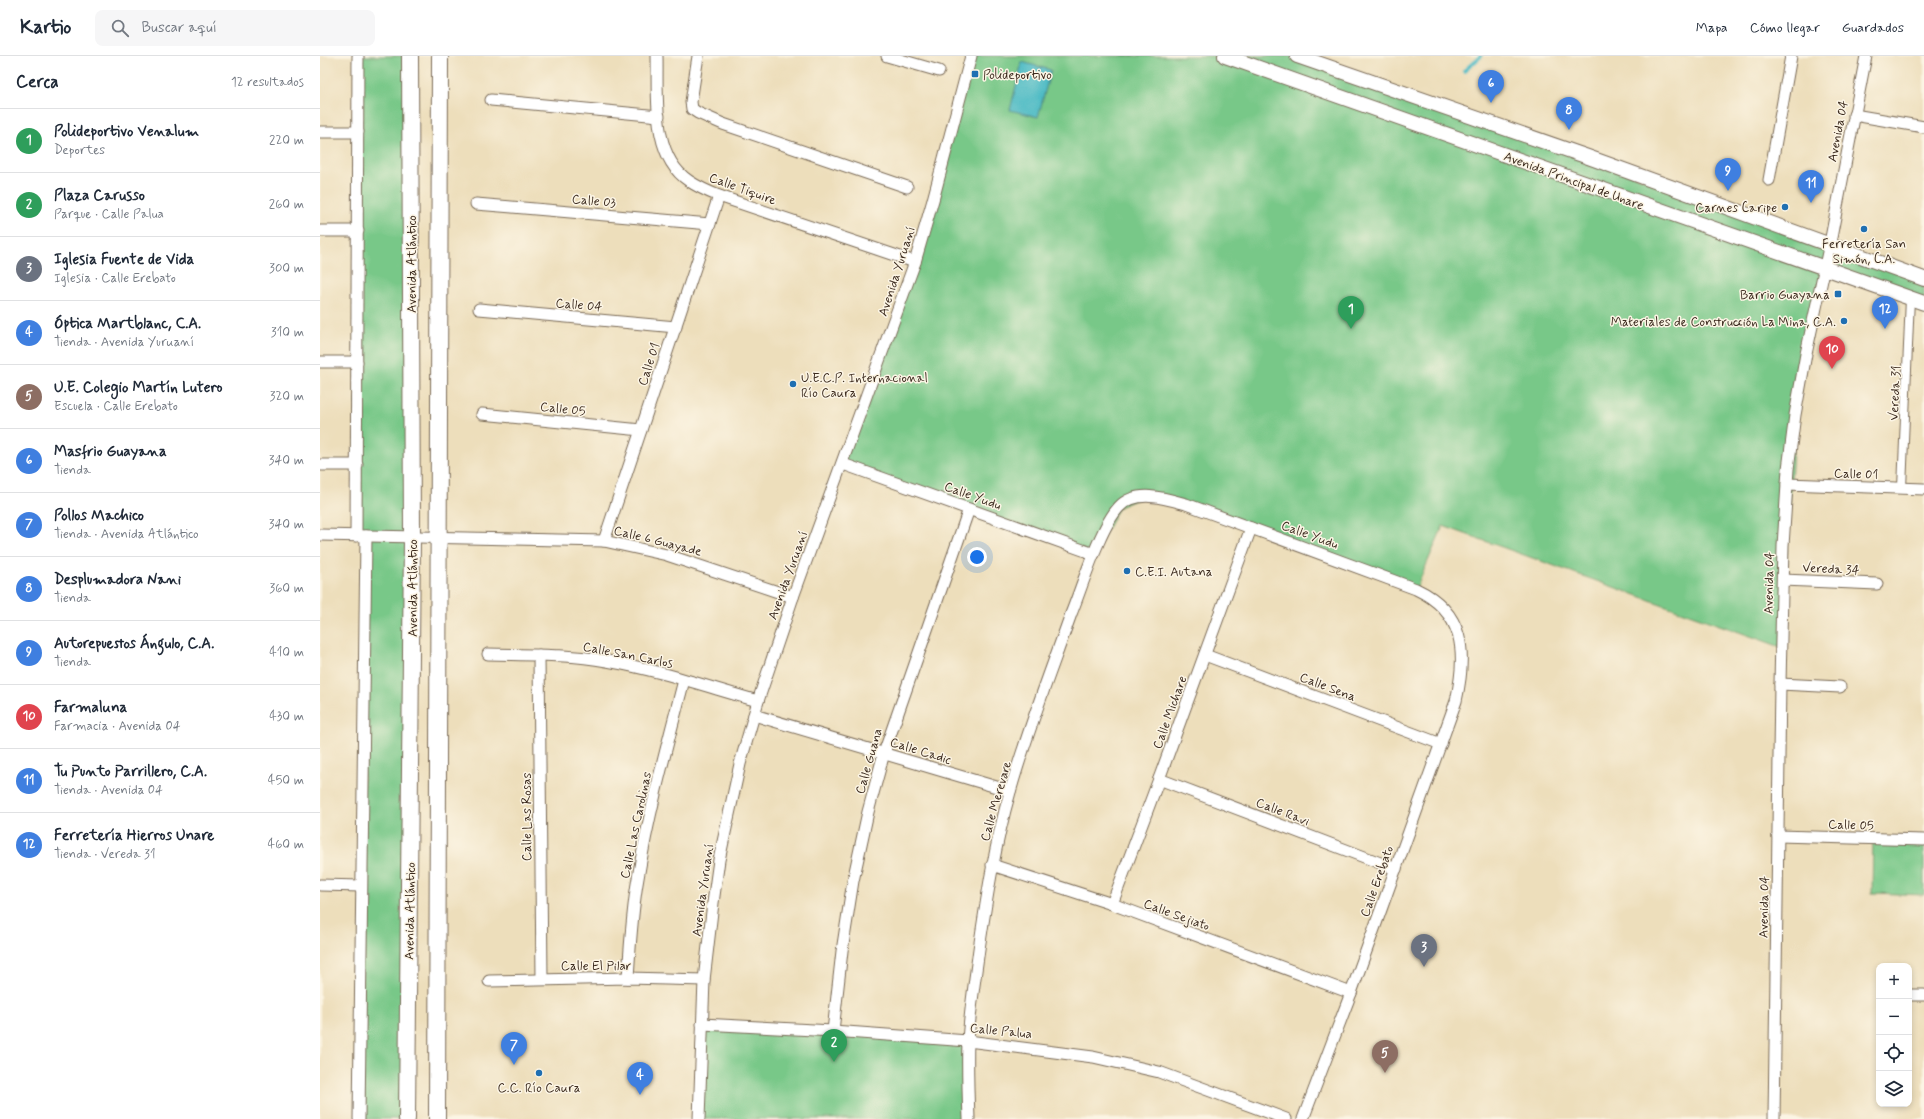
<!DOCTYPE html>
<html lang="es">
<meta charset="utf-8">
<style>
body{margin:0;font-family:Mynerve,sans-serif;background:#f6f6f7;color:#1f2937}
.controls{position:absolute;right:12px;bottom:12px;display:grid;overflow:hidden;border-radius:8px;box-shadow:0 2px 6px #0003}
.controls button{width:36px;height:36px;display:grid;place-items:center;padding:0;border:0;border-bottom:1px solid #e0e1e3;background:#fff;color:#1f2937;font:20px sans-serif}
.you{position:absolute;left:657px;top:501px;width:14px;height:14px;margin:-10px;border:3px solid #fff;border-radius:50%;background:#1a73e8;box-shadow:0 0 0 6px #1a73e833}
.badge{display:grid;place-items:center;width:26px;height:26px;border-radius:50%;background:#1a73e8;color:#fff;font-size:13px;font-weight:700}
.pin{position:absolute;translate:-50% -33px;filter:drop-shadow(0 1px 2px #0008)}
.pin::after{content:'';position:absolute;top:21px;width:14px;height:12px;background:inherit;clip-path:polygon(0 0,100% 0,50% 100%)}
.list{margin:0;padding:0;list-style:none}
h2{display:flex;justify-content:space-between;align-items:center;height:52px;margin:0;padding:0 16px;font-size:17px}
h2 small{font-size:13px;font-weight:400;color:#747a83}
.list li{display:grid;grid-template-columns:26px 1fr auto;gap:12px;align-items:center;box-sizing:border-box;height:64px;padding:0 16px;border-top:1px solid #e0e1e3}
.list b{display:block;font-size:15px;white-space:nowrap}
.list p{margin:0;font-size:13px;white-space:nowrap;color:#747a83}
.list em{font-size:13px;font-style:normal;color:#747a83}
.icon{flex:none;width:22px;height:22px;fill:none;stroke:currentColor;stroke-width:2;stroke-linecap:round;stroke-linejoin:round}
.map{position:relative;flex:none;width:1604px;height:1063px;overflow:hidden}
header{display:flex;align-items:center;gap:24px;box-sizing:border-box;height:56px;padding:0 20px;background:#fff;border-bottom:1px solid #e0e1e3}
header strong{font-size:19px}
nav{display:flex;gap:22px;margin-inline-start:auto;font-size:14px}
.search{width:280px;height:36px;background:#f6f6f7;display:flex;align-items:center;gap:10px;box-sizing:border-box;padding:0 14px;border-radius:8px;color:#747a83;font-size:15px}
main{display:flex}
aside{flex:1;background:#fff}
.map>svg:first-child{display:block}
.green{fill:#78c888;stroke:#5a7953}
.water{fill:#4dbbc5;stroke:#447272}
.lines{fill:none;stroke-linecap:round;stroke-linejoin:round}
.stream{stroke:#4dbbc5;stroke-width:4}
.pedestrian-casing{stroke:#796955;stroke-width:10}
.minor-casing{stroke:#796955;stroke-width:13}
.tertiary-casing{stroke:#796955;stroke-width:16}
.secondary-casing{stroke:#796955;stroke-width:18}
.pedestrian{stroke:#fff;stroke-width:8}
.minor{stroke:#fff;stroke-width:11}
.tertiary{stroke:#fff;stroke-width:14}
.secondary{stroke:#fff;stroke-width:16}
.poi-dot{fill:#1f6fb2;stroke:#fcf5e5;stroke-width:1.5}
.labels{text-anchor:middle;stroke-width:3;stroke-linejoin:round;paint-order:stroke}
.poi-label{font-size:13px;fill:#3b2a1e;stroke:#fcf5e5;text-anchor:start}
.street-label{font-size:13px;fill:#3b2a1e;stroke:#fcf5e5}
</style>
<header>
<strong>Kartio</strong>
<div class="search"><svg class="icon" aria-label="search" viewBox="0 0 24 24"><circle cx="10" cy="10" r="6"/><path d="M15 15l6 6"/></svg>Buscar aquí</div>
<nav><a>Mapa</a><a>Cómo llegar</a><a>Guardados</a></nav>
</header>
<main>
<aside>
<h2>Cerca<small>12 resultados</small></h2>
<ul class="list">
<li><span class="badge" style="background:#2e9e5b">1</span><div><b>Polideportivo Venalum</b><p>Deportes</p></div><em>220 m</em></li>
<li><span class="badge" style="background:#2e9e5b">2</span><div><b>Plaza Carusso</b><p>Parque · Calle Palua</p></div><em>260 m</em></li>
<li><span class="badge" style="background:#6b7280">3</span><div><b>Iglesia Fuente de Vida</b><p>Iglesia · Calle Erebato</p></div><em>300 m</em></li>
<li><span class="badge" style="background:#3f7fe0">4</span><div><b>Óptica Martblanc, C.A.</b><p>Tienda · Avenida Yuruaní</p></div><em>310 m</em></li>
<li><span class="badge" style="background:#8d6e63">5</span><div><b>U.E. Colegio Martín Lutero</b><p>Escuela · Calle Erebato</p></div><em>320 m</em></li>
<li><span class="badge" style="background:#3f7fe0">6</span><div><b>Masfrio Guayana</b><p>Tienda</p></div><em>340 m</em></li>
<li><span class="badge" style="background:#3f7fe0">7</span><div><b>Pollos Machico</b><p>Tienda · Avenida Atlántico</p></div><em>340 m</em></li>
<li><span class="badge" style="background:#3f7fe0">8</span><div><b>Desplumadora Nani</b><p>Tienda</p></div><em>360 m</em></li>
<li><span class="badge" style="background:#3f7fe0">9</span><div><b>Autorepuestos Ángulo, C.A.</b><p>Tienda</p></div><em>410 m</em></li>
<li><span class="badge" style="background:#e0444e">10</span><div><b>Farmaluna</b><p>Farmacia · Avenida 04</p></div><em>430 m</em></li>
<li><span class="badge" style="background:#3f7fe0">11</span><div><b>Tu Punto Parrillero, C.A.</b><p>Tienda · Avenida 04</p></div><em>450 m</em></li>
<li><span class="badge" style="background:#3f7fe0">12</span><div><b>Ferretería Hierros Unare</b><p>Tienda · Vereda 31</p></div><em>460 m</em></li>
</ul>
</aside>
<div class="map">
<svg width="1604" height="1063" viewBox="0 0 1604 1063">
<rect width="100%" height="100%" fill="#fcf5e5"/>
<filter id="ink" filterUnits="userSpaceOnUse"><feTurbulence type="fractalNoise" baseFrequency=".025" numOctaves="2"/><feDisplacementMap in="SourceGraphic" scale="8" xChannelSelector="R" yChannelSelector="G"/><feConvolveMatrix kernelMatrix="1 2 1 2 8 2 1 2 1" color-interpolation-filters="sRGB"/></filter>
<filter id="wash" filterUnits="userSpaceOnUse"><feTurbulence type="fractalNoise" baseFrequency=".012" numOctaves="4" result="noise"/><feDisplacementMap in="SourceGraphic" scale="16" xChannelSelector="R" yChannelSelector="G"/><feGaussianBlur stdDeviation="0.9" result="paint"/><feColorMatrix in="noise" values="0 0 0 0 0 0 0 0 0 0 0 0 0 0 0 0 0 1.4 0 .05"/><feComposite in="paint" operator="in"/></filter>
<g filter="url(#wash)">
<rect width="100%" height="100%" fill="#eddebb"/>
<g class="green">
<polygon points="38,0 90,0 87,1063 39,1063 46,480 36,480"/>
<polygon points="651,0 977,0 1604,223 1604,247 1505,211 1475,359 1461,591 1123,470 1096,533 866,448 825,440 799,451 774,498 523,408 595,206"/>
<polygon points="1553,783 1604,784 1604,839 1552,837"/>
<polygon points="382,968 648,985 649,1063 379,1063"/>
</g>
<polygon class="water" points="702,6 731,14 718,61 690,54"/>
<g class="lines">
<polyline class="stream" points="1144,15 1161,0"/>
</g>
</g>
<g filter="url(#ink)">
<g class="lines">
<defs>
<polyline id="pedestrian" points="1582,432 1590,242"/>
<g id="minor">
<path d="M 337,0 C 338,40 331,100 369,125 C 378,131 389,136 399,140 L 595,206"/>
<polyline points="378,0 371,46 372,53 378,57 403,68 587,131"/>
<polyline points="567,0 619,15"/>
<polyline points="171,44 339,60"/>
<polyline points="1534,59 1604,71"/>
<polyline points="0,76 38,76"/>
<polyline points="1449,124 1471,0"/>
<polyline points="156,148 390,168"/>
<polyline points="0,175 38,175"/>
<polyline points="159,253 356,271"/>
<polyline points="0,306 37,306"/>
<polyline points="162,358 321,374"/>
<polyline points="523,408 774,498"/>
<polyline points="0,409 37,409"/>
<polyline points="1467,428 1604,433"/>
<polyline points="0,479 284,485 347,499 473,541"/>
<polyline points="36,480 38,0"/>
<polyline points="284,485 399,140"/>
<polyline points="1463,524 1557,528"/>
<path d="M 168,598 C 208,599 248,598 287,605 C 339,614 388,631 438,645"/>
<polyline points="219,599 222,923"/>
<polyline points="885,599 1121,688"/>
<polyline points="1460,628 1520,631"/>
<polyline points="434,659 690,735"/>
<polyline points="839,723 1076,813"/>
<polyline points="1458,780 1604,784"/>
<polyline points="672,809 792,848 1031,937"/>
<polyline points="0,829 41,830"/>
<polyline points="792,848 839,723 931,472"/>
<path d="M 308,922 C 310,889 312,855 318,822 C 329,755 347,690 364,624"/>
<polyline points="169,925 308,922 384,924"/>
<polyline points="1589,939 1604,939"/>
<polyline points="382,968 513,975 648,985 773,1001 839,1016 966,1063"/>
<polyline points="513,975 522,895 533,825 548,756 564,697 649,453"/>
<polyline points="39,1063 46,480"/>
<polyline points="379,1063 384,924 393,847 399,804 420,708 438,645 473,541 595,206 613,144 651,0"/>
<path d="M 649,1063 C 648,1037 647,1011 648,985 C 650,954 655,923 659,893 C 667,840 675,788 690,736 C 707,676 730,617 751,558 C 762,531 780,471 799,451 C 816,433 845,442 866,448 L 1096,533 C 1145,556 1147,597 1136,645 L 1031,937 L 983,1063"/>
<polyline points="1454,1063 1460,628 1463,490 1468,413 1475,359 1486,298 1510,187 1546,0"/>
</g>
<g id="tertiary">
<polyline points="905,0 1604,247"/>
<polyline points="977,0 1268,101 1604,223"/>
</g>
<g id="secondary">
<polyline points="87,1063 92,480 90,0"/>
<polyline points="117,1063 120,0"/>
</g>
</defs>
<use href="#pedestrian" class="pedestrian-casing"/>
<use href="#minor" class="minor-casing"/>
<use href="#tertiary" class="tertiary-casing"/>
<use href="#secondary" class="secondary-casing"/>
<use href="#pedestrian" class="pedestrian"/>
<use href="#minor" class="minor"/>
<use href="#tertiary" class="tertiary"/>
<use href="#secondary" class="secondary"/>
</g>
</g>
<g class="poi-dot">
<rect x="651" y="14" width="8" height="8" rx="2"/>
<circle cx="1465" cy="151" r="4"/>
<circle cx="1544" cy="173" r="4"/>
<rect x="1514" y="234" width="8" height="8" rx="2"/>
<circle cx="1524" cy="265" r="4"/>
<circle cx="473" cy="328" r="4"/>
<circle cx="807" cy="515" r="4"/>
<circle cx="219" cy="1017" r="4"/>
</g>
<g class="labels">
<g class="poi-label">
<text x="663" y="23">Polideportivo</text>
<text x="1457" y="156" text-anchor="end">Carnes Caripe</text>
<text x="1544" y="192" text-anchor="middle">Ferretería San<tspan x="1544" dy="15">Simón, C.A.</tspan></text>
<text x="1510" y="243" text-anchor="end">Barrio Guayana</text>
<text x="1516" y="270" text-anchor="end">Materiales de Construcción La Mina, C.A.</text>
<text x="481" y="326">U.E.C.P. Internacional<tspan x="481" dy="15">Río Caura</tspan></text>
<text x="815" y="520">C.E.I. Autana</text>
<text x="219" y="1036" text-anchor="middle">C.C. Río Caura</text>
</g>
<g class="street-label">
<text transform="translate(1517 75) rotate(-79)" y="5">Avenida 04</text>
<text transform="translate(1254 124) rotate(20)" y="5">Avenida Principal de Unare</text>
<text transform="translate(423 132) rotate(20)" y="5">Calle Tiquire</text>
<text transform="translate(274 144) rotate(5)" y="5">Calle 03</text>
<text transform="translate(91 208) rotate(-90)" y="5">Avenida Atlántico</text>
<text transform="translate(576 215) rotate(-72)" y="5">Avenida Yuruaní</text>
<text transform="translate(259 248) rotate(5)" y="5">Calle 04</text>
<text transform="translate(328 308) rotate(-72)" y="5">Calle 01</text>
<text transform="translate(1574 337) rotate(-87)" y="5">Vereda 31</text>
<text transform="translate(243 352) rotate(6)" y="5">Calle 05</text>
<text transform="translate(1536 417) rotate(2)" y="5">Calle 01</text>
<text transform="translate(653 439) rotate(20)" y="5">Calle Yudu</text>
<text transform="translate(990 478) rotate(20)" y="5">Calle Yudu</text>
<text transform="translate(338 484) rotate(14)" y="5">Calle 6 Guayade</text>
<text transform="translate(1511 512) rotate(3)" y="5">Vereda 34</text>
<text transform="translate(467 519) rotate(-70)" y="5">Avenida Yuruaní</text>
<text transform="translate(1448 527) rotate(-89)" y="5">Avenida 04</text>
<text transform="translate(92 532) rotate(-90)" y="5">Avenida Atlántico</text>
<text transform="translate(308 598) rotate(11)" y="5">Calle San Carlos</text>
<text transform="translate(1008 630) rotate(21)" y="5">Calle Sena</text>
<text transform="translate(849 656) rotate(-70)" y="5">Calle Michare</text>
<text transform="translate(601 694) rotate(17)" y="5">Calle Cadic</text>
<text transform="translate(548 705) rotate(-74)" y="5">Calle Guana</text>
<text transform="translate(675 745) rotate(-74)" y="5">Calle Merevare</text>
<text transform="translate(963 755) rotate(21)" y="5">Calle Ravi</text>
<text transform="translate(206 761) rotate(-90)" y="5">Calle Las Rosas</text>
<text transform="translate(1531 768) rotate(2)" y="5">Calle 05</text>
<text transform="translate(315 769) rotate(-78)" y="5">Calle Las Carolinas</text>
<text transform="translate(1056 825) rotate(-70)" y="5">Calle Erebato</text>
<text transform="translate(382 834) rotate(-82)" y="5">Avenida Yuruaní</text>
<text transform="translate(1443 851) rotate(-89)" y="5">Avenida 04</text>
<text transform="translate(89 855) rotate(-89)" y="5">Avenida Atlántico</text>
<text transform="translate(857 858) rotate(20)" y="5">Calle Sejiato</text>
<text x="276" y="914">Calle El Pilar</text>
<text transform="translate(681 974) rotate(6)" y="5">Calle Palua</text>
</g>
</g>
</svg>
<div class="controls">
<button>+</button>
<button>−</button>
<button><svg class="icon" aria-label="locate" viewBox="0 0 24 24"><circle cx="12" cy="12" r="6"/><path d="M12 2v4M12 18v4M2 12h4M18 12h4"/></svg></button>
<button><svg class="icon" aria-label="layers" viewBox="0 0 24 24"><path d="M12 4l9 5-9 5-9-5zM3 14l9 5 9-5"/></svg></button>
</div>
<div class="you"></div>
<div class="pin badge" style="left:1031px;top:273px;background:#2e9e5b">1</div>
<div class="pin badge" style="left:514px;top:1006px;background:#2e9e5b">2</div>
<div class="pin badge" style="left:1104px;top:911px;background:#6b7280">3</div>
<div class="pin badge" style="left:320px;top:1039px;background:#3f7fe0">4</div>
<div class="pin badge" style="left:1065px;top:1017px;background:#8d6e63">5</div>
<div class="pin badge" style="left:1171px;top:47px;background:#3f7fe0">6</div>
<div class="pin badge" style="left:194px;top:1009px;background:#3f7fe0">7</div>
<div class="pin badge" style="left:1249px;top:74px;background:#3f7fe0">8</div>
<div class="pin badge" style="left:1408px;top:135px;background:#3f7fe0">9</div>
<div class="pin badge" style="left:1512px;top:313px;background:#e0444e">10</div>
<div class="pin badge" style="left:1491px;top:147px;background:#3f7fe0">11</div>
<div class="pin badge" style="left:1565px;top:273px;background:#3f7fe0">12</div>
</div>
</main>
